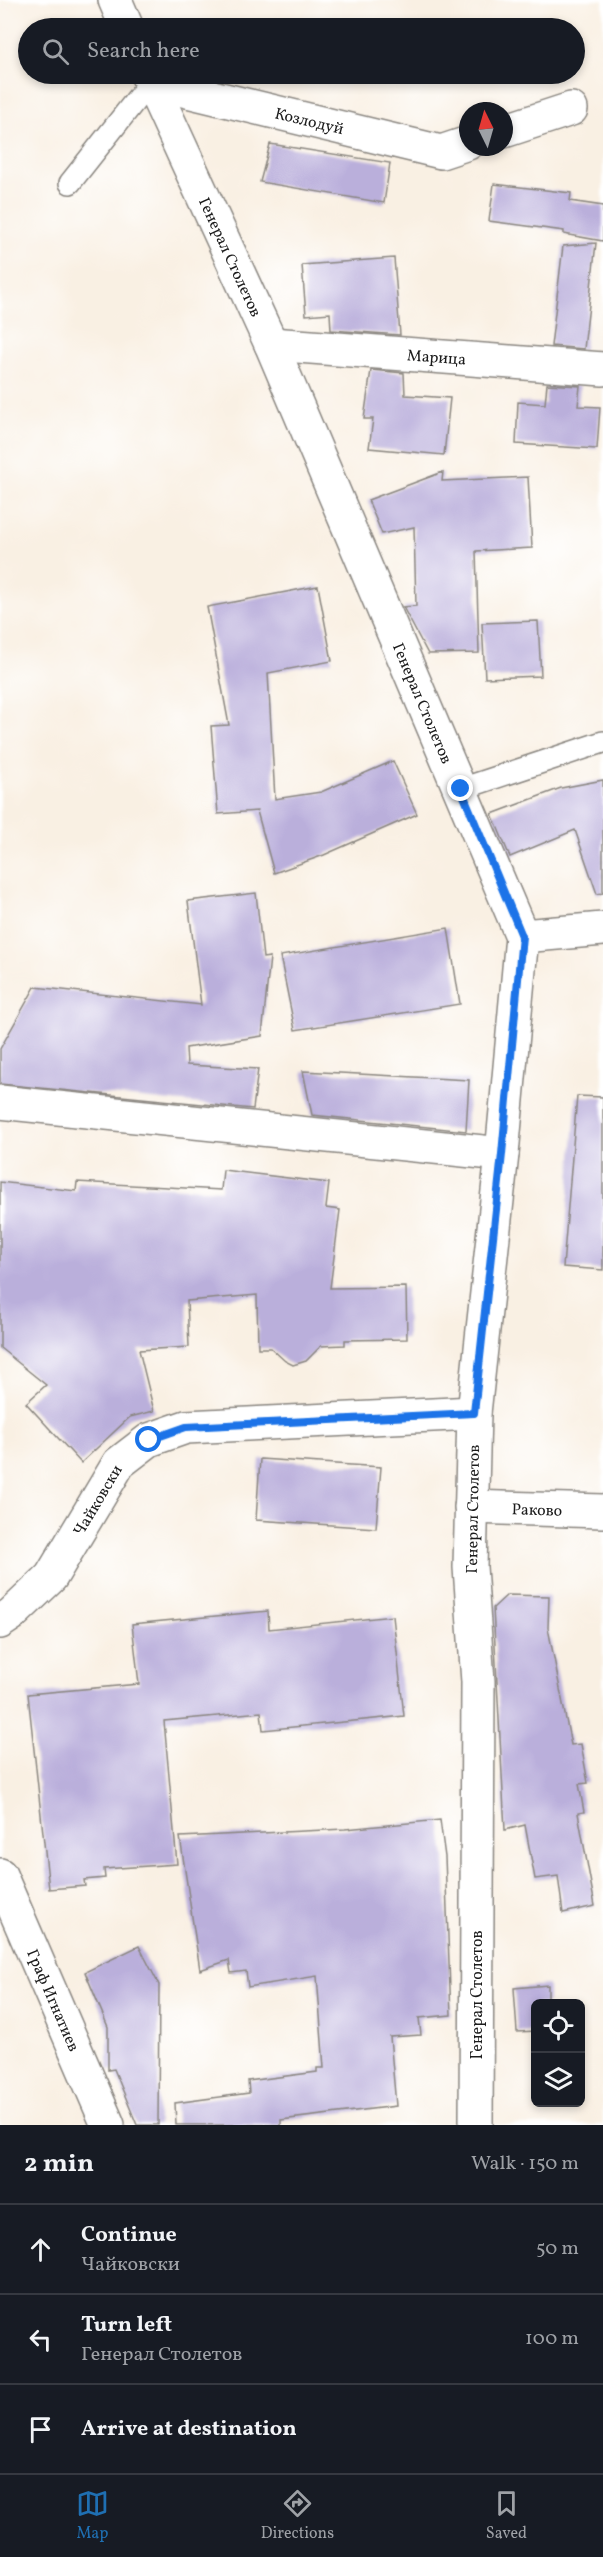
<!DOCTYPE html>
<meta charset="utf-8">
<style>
body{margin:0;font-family:Vollkorn,serif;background:#20242c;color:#f1f3f6}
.controls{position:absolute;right:18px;bottom:18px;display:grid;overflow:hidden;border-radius:9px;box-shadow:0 3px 9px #0003}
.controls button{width:54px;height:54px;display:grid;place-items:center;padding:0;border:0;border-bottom:2px solid #363941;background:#171b24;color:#f1f3f6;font:30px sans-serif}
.compass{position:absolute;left:459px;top:102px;width:54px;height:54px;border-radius:50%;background:#171b24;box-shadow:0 3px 9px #0003;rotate:355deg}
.stop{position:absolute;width:18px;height:18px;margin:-14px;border:4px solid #1a73e8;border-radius:50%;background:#fff}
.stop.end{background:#1a73e8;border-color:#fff;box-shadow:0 2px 6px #0008}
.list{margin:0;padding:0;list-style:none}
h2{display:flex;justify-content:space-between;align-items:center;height:78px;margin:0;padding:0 24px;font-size:26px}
h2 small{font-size:20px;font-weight:400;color:#9ea1a6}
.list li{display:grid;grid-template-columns:39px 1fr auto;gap:18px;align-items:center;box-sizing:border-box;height:90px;padding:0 24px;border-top:2px solid #363941}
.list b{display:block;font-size:22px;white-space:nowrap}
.list p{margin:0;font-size:20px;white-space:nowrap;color:#9ea1a6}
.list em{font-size:20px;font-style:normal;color:#9ea1a6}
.icon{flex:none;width:33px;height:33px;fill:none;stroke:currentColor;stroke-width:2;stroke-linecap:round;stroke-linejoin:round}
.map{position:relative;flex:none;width:603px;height:2125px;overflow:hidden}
.search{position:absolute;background:#171b24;box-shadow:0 3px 9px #0003;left:18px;right:18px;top:18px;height:66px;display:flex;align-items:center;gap:15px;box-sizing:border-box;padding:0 21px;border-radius:33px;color:#9ea1a6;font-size:22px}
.sheet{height:348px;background:#171b24}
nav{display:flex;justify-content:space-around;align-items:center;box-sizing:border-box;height:84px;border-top:2px solid #363941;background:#171b24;font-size:16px;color:#9ea1a6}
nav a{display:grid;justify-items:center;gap:3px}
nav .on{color:#1f6fb2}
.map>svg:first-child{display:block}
.building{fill:#baafdb}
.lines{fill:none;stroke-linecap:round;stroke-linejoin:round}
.lane-casing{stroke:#8a8680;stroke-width:24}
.street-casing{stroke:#8a8680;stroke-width:36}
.lane{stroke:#fff;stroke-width:21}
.street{stroke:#fff;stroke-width:33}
.route{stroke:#1a73e8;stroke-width:8}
.labels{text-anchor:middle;stroke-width:4.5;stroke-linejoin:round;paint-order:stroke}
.street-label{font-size:16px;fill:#1c1c1c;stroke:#fff}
</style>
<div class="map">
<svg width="603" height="2125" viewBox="0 0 603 2125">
<rect width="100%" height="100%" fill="#fff"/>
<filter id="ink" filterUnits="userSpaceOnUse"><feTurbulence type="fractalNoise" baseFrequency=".0167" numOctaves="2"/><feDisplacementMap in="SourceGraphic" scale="12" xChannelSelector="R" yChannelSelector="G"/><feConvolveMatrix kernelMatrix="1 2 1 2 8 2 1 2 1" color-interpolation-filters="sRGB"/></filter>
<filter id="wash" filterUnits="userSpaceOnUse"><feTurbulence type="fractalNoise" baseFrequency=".008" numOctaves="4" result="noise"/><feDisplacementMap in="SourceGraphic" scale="24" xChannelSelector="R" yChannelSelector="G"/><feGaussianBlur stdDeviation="1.35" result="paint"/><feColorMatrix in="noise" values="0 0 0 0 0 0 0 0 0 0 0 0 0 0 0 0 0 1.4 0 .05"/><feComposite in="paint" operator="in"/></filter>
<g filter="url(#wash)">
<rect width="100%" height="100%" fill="#f9f0e3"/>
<g id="blocks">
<g class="building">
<polygon points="270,144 390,163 384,203 260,182"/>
<polygon points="494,184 571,193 570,201 603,206 603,241 564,234 564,231 489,221"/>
<polygon points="596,243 584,349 551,346 563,246"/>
<polygon points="394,258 400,335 331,330 330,313 306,315 302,265"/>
<polygon points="371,370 404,373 405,395 450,398 444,455 369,448 373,419 364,419"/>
<polygon points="547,384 580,386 578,406 600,407 597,449 516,444 518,402 545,404"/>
<polygon points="443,472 442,481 528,477 532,548 476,551 479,653 428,654 403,607 416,606 414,527 382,534 368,500"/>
<polygon points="318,586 332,661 268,673 275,799 321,792 393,761 417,814 324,855 274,873 257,811 218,814 211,726 229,725 207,607"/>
<polygon points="538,621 541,676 485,678 482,623"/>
<polygon points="603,780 603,893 597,894 575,830 510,857 492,814 561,788"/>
<polygon points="256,893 263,958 270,957 262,1036 186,1048 187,1065 258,1069 253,1109 0,1084 0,1049 35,987 201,1005 188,901"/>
<polygon points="448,928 460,1004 295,1030 280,956"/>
<polygon points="303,1071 469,1080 466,1131 312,1115"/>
<polygon points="577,1096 603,1097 603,1270 563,1267"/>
<polygon points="223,1170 329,1183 326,1208 340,1210 330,1288 406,1287 407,1339 345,1340 345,1345 321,1346 306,1361 293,1365 285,1361 271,1348 258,1348 257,1295 187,1301 189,1347 139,1350 154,1411 130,1417 81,1463 26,1403 46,1385 0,1348 0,1182 76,1191 77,1182 221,1190"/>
<polygon points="260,1459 381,1467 376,1528 256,1520"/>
<polygon points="507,1595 549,1596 548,1628 571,1745 581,1744 588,1783 579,1784 584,1812 578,1813 595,1906 563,1913 558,1876 535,1879 525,1825 505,1830 493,1608"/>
<polygon points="268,1611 269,1629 393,1616 404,1716 263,1730 261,1712 164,1721 177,1864 104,1869 105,1878 84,1880 85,1886 49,1889 28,1694 139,1684 132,1624"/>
<polygon points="440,1820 445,1857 451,2015 419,2018 421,2035 390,2037 396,2106 281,2120 281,2125 176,2125 175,2103 249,2093 248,2081 317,2072 317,2068 324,2068 317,1976 248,1987 246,1971 231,1973 229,1960 200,1970 180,1837 345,1829"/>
<polygon points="139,1946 159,1985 158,2125 137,2125 114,2069 108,2070 108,2027 85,1972"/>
<polygon points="548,1985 548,2004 536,2004 536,2031 517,2032 514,1988"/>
</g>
</g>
</g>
<g filter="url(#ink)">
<use href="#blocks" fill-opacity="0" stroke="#8a8680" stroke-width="1.5"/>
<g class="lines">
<defs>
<g id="lane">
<polyline points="70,183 150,82"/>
<polyline points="461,789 603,742"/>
</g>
<g id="street">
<polyline points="115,0 127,28"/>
<path id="s1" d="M 147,74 L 271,344 L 522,936 L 502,1154 L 474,1413 L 470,1567 L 478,1682 L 476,2125"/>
<path id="s2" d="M 150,82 L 441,152 L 468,143"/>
<polyline points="504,131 571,109"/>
<path id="s3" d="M 271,344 L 603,369"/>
<polyline points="522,936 603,929"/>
<polyline points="0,1102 502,1154"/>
<path id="s4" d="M 471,1507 L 603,1511"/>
<path id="s5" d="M 0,1622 L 12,1614 L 51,1577 L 119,1463 L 149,1440 L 186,1427 L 474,1413"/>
<path id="s6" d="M 0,1875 L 108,2125"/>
</g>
</defs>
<use href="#lane" class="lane-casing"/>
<use href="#street" class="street-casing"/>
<use href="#lane" class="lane"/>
<use href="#street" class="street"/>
</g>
</g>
<g class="lines" filter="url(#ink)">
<polyline class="route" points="149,1440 186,1427 474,1413 502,1154 522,936 461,789"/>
</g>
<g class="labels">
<g class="street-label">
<text dy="6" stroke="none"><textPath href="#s2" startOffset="164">Козлодуй</textPath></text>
<text dy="6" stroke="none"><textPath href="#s1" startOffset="201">Генерал Столетов</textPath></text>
<text dy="6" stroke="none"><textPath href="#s3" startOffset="166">Марица</textPath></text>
<text dy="6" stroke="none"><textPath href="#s1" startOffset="687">Генерал Столетов</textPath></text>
<text dy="6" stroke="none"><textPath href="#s5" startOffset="158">Чайковски</textPath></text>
<text transform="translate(472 1509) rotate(-89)" y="6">Генерал Столетов</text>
<text dy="6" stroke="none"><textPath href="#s4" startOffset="66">Раково</textPath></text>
<text transform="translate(476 1995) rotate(-90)" y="6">Генерал Столетов</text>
<text dy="6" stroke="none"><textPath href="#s6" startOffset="136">Граф Игнатиев</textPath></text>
</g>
</g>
</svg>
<div class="controls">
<button><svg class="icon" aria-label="locate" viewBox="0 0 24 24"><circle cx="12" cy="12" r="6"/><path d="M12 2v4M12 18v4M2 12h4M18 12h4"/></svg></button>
<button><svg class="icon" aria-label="layers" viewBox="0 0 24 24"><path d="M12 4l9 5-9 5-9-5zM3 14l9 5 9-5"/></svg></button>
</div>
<svg class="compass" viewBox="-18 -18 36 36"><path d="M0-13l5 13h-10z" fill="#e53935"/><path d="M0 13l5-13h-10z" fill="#9ea1a6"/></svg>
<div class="stop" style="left:149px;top:1440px"></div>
<div class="stop end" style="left:461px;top:789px"></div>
<div class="search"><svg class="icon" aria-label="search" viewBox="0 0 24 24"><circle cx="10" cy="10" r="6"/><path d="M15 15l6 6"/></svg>Search here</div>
</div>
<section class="sheet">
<h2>2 min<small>Walk · 150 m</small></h2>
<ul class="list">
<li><svg class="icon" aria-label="ahead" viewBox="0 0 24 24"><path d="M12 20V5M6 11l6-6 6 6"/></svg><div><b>Continue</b><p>Чайковски</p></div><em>50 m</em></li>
<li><svg class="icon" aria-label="left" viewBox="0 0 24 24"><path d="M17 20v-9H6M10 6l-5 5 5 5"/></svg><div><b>Turn left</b><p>Генерал Столетов</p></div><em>100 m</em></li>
<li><svg class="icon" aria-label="arrive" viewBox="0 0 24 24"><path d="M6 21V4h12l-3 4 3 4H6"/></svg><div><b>Arrive at destination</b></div></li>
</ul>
</section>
<nav>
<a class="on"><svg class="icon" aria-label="map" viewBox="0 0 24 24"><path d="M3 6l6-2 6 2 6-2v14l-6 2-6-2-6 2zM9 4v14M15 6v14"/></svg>Map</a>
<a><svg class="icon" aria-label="directions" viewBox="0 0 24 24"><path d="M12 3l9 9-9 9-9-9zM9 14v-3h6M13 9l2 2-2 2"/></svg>Directions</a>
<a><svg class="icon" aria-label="saved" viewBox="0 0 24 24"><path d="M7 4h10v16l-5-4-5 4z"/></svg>Saved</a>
</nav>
